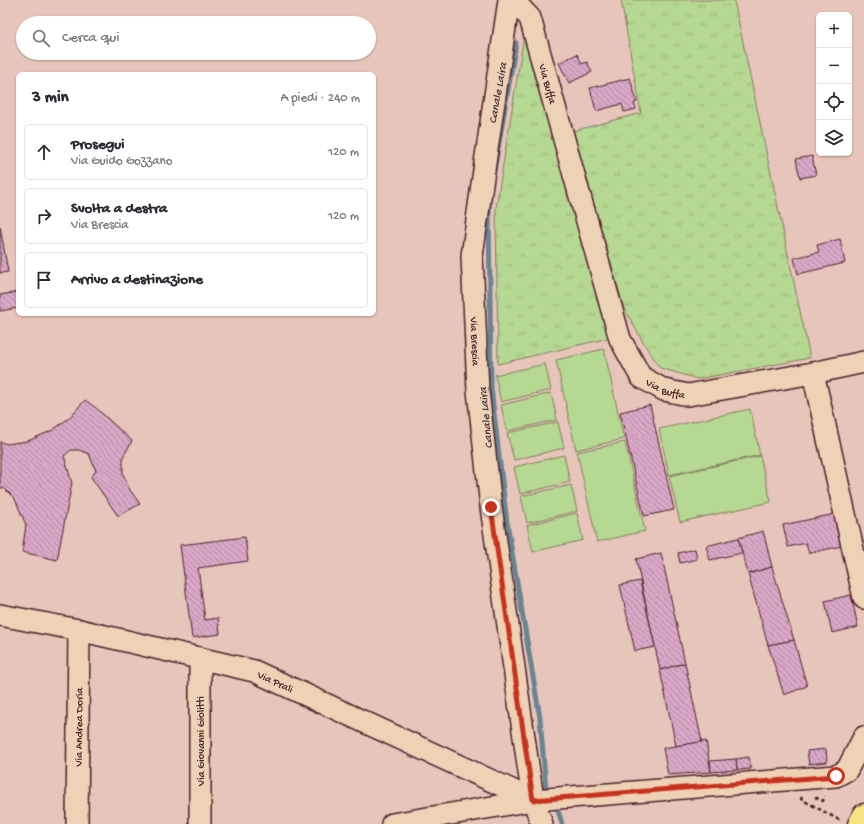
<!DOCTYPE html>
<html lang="it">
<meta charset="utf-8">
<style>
body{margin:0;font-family:"Gochi Hand",sans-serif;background:#f2f2f3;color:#2b2b33}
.controls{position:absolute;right:12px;top:12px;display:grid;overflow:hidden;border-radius:6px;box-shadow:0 1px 3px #0004}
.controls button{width:36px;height:36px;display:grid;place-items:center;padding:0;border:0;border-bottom:1px solid #e1e1e2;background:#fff;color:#2b2b33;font:20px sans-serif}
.stop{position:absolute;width:12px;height:12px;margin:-9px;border:3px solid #c8321e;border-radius:50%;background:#fff}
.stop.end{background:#c8321e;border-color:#fff;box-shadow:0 1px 4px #0008}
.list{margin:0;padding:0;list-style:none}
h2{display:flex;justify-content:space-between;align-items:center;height:52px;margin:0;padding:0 16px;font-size:17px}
h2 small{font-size:13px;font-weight:400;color:#7c7c81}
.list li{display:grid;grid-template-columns:26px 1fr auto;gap:12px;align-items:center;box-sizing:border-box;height:56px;margin:0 8px 8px;padding:0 8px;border:1px solid #e1e1e2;border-radius:6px}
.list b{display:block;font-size:15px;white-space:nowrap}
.list p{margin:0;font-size:13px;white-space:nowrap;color:#7c7c81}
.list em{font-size:13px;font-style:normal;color:#7c7c81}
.icon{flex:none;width:22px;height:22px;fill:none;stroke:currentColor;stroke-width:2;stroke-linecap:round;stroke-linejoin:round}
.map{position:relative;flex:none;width:864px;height:824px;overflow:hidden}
.search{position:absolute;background:#fff;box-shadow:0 1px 3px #0004;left:16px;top:16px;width:360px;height:44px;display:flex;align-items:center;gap:10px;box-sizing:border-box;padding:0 14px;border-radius:22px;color:#7c7c81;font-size:15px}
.panel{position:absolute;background:#fff;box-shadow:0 1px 3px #0004;left:16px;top:72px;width:360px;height:244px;border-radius:6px}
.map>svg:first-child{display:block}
.grass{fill:url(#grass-tufts);stroke:#807c5e}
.park{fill:#b5d892;stroke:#807c5e}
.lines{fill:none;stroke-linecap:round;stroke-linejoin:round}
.stream{stroke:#678592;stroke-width:5}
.building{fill:url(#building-back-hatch);stroke:#4a1f2b}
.minor-casing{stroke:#4a1f2b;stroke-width:24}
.highway-casing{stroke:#4a1f2b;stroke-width:25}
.path{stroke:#4a1f2b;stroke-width:2.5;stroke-dasharray:4 3;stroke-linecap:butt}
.minor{stroke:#eed2b5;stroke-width:21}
.highway{stroke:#f8e281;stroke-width:22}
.route{stroke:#c8321e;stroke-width:5}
.labels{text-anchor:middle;stroke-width:3;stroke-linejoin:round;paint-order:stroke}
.street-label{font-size:11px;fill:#4a1f2b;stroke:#eed2b5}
.water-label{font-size:12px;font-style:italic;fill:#513845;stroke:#eed2b5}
</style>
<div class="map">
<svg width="864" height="824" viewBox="0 0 864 824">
<defs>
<pattern id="grass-tufts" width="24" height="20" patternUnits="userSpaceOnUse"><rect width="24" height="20" fill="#b5d892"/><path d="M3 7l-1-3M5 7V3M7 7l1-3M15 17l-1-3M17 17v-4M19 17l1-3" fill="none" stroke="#9db97e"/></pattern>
<pattern id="building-back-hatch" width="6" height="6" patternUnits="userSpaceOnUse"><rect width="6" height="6" fill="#d9a8c7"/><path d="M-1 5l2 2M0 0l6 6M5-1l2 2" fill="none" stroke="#b288a2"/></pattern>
</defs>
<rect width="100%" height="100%" fill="#e8c5ba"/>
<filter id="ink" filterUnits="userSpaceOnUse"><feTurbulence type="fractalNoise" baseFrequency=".025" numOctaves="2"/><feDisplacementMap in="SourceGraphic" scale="8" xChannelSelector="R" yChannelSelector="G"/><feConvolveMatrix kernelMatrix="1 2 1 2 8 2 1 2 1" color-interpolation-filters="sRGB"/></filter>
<g filter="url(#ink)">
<g class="grass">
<polygon points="621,0 734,0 810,358 698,379 660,368 643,342 624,308 573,131 641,113"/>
<polygon points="525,29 613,337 498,364 496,208"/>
</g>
<g class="park">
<polygon points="604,349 624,439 576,450 556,360"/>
<polygon points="545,364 551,390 501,402 495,375"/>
<polygon points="551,393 557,420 507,431 501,405"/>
<polygon points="750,409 760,455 669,475 659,429"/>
<polygon points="558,422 564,448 514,460 507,433"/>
<polygon points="625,442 645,531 597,542 577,452"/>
<polygon points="564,455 570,482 520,494 514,467"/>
<polygon points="760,456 771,502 680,522 669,476"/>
<polygon points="571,485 577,511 527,523 521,496"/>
<polygon points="577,513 583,540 533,552 527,525"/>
</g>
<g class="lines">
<g class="stream">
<polyline points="494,172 516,43"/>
<polyline points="489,204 491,388 507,523 540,718 546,789"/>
<polyline points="557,807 562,824"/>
</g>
</g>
<g class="building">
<polygon points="577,54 582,64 587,62 592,72 569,83 559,63"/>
<polygon points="630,78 637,102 634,103 636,109 624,112 622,104 596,111 590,88"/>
<polygon points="812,156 816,175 800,178 796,159"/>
<polygon points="0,226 8,272 0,273"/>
<polygon points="840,239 845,263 798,274 794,258 819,252 817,245"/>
<polygon points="18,292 18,308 0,311 0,295"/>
<polygon points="85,400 96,408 132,441 123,457 123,474 130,490 140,504 118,516 91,477 96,471 89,454 79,450 71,450 64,456 72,483 57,560 22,552 26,525 15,499 4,488 0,488 0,442 7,444 28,441 53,430 69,418"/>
<polygon points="650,405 674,510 644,516 620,412"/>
<polygon points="835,514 842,546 809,553 806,543 788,547 783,525"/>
<polygon points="763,531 772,567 748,574 738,538"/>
<polygon points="245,537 248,561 198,568 205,620 218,618 220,634 192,638 180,545"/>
<polygon points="738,538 742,553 710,560 706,546"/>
<polygon points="695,549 697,559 680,563 678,553"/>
<polygon points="661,553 685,663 660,670 636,559"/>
<polygon points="772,567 794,640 768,645 748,574"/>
<polygon points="640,581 655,647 635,651 620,585"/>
<polygon points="851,595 858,627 832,633 825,601"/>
<polygon points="794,640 807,686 784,695 768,645"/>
<polygon points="685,663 702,742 676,746 660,670"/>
<polygon points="706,741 711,772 668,775 663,748"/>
<polygon points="826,749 827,762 809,764 807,751"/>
<polygon points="749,757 751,769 737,770 736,759"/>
<polygon points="736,759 737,770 711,772 710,761"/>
</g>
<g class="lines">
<defs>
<g id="minor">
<path id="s1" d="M 509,0 L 484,170 L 472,256 L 478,391 L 491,507 L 533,800 L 542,824"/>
<path id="s2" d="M 513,0 L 530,18 L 620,339 L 641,377 L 664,390 L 688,395 L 813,373 L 864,362"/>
<polyline points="813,373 864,598"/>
<path id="s3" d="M 0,615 L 79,630 L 254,671 L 533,800"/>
<polyline points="200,658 200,824"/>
<path id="s4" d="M 77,824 L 79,630"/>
<polyline points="392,824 533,800 836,776 847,770 864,737"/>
</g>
<polyline id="highway" points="859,824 864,815"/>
</defs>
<use href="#minor" class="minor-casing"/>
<use href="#highway" class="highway-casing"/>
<g class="path">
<polyline points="802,797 801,799 841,821"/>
<polyline points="815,797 823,801 825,796"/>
</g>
<use href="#minor" class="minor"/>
<use href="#highway" class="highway"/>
</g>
</g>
<g class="lines" filter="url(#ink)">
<polyline class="route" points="491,507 533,800 836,776"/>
</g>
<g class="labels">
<g class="street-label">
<text dy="4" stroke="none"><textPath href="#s2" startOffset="93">Via Buffa</textPath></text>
<text dy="4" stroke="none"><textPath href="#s1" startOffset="344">Via Brescia</textPath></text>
<text dy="4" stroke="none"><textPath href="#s2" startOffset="429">Via Buffa</textPath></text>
<text dy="4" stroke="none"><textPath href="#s3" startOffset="284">Via Prali</textPath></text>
<text dy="4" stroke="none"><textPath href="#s4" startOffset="97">Via Andrea Doria</textPath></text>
<text transform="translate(200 741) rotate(-90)" y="4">Via Giovanni Giolitti</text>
</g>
<g class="water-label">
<text transform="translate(497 93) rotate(-80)" y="4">Canale Laira</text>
<text transform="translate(485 418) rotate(-96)" y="4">Canale Laira</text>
</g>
</g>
</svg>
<div class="controls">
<button>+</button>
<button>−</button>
<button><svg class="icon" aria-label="locate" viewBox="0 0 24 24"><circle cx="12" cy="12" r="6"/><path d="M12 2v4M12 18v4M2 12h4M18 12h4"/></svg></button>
<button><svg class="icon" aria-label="layers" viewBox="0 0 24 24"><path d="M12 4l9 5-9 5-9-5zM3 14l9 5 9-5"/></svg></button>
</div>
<div class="stop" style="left:836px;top:776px"></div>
<div class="stop end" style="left:491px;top:507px"></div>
<div class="search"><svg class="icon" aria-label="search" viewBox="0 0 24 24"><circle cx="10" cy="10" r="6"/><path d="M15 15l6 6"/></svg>Cerca qui</div>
<section class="panel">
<h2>3 min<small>A piedi · 240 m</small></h2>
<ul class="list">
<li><svg class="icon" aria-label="ahead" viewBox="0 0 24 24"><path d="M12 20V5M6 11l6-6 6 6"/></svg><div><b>Prosegui</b><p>Via Guido Gozzano</p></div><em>120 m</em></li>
<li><svg class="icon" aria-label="right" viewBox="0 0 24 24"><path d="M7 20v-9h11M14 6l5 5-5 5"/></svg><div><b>Svolta a destra</b><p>Via Brescia</p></div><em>120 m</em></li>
<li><svg class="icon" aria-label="arrive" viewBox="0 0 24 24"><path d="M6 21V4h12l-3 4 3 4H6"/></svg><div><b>Arrivo a destinazione</b></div></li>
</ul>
</section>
</div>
